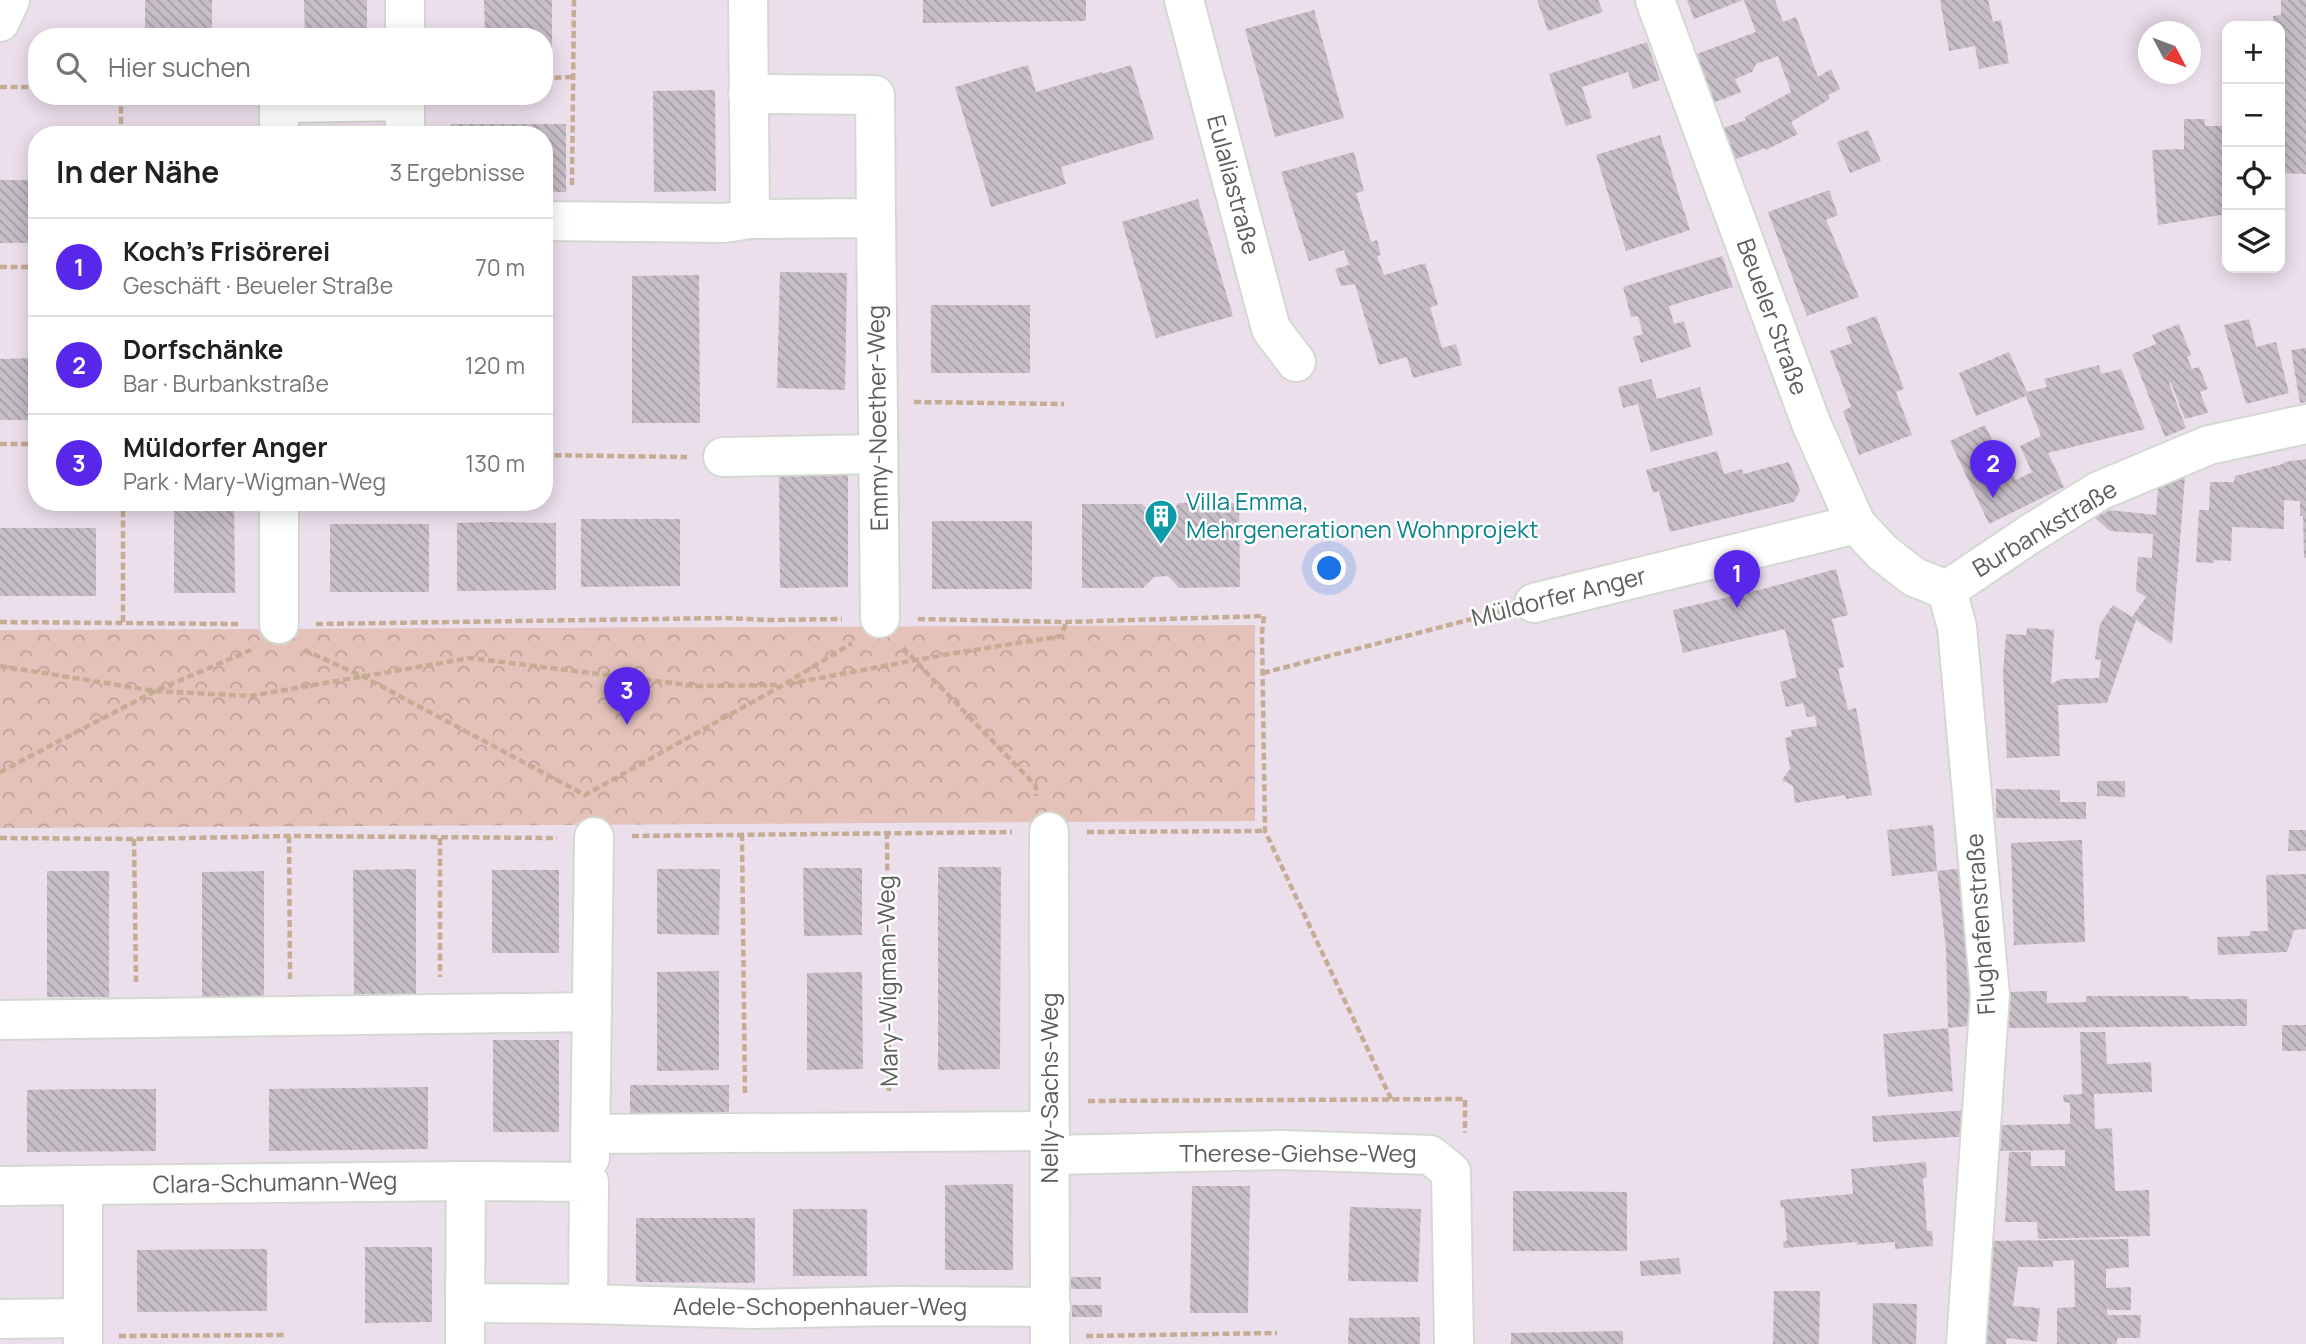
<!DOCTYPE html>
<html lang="de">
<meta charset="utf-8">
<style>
body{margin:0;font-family:Manrope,sans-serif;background:#f6f6f6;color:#202124}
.controls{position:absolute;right:21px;top:21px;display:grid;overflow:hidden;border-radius:14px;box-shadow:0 4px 18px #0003}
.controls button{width:63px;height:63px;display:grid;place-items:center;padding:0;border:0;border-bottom:2px solid #e0e0e0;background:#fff;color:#202124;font:35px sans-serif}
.compass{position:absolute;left:2138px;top:21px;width:63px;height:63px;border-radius:50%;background:#fff;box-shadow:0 4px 18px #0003;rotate:131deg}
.you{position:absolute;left:1330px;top:569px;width:24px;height:24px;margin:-18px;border:5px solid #fff;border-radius:50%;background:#1a73e8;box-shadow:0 0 0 10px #1a73e833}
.badge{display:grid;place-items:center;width:46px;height:46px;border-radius:50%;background:#5827ea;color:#fff;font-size:23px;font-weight:700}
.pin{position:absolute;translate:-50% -58px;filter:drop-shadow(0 2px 4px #0008)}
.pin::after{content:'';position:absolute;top:37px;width:24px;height:21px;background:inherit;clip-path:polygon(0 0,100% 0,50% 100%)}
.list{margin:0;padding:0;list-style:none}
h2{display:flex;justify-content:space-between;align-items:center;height:91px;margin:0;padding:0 28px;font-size:30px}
h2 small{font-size:23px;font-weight:400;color:#757577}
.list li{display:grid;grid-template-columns:46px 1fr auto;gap:21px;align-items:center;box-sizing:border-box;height:98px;padding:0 28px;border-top:2px solid #e0e0e0}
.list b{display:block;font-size:26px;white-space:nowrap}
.list p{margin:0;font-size:23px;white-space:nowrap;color:#757577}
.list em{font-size:23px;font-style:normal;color:#757577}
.icon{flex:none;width:38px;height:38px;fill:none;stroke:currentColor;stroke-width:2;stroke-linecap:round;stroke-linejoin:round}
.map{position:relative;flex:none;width:2306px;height:1344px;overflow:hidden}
.search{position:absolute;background:#fff;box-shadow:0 4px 18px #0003;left:28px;top:28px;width:525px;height:77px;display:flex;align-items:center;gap:18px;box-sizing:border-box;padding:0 24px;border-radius:28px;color:#757577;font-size:26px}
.panel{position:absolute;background:#fff;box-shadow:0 4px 18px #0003;left:28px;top:126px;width:525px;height:385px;border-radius:28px}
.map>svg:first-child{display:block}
.forest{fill:url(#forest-crowns)}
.building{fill:url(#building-back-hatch)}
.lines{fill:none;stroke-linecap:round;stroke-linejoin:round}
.minor-casing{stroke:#d3d9d2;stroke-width:42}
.path{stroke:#c7ac95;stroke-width:4.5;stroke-dasharray:7 3.5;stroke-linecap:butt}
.minor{stroke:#fff;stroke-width:38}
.labels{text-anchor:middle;stroke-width:5;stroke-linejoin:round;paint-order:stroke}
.street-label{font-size:24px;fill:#5a6058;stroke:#fff}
.culture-label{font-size:24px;fill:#0d838f;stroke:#fff;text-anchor:start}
</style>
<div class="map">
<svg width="2306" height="1344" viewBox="0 0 2306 1344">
<defs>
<pattern id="forest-crowns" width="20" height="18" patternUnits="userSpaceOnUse" patternTransform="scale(1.75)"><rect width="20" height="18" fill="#e4c2ba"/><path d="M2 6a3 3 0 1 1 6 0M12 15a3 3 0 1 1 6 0" fill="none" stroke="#bca19a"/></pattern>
<pattern id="building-back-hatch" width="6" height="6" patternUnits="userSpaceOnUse" patternTransform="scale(1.75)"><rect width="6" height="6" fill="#c7bec8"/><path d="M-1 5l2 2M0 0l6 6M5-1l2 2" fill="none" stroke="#a59ea5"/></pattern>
</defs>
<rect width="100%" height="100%" fill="#ebdfec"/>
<polygon class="forest" points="1255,625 1255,821 0,828 0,630"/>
<g class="building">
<rect x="145" y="0" width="67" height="37"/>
<polygon points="304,0 367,0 367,37 305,37"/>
<polygon points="484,0 552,0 552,54 544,55 544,37 485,37"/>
<polygon points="923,0 1086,0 1086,21 923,23"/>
<polygon points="1537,0 1598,0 1603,12 1548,31"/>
<polygon points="1687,0 1743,0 1694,19"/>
<polygon points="1744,0 1775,0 1783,22 1796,17 1818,77 1831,69 1840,89 1828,95 1830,99 1791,122 1798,134 1766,150 1765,148 1734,160 1723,128 1746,120 1745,117 1791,92 1778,56 1756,64 1752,72 1735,79 1741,92 1713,103 1694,55 1756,32"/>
<polygon points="1940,0 1988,0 1993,22 2001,20 2009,63 1979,69 1975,46 1949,51"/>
<polygon points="2281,0 2306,0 2306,174 2280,173 2280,130 2282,130 2280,109 2286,97 2280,97 2280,26 2273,26 2273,16 2281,15"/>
<polygon points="1314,10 1344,118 1275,137 1245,29"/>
<polygon points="1647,42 1660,80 1633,89 1628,72 1582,87 1592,118 1566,126 1549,74"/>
<polygon points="1028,65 1036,92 1102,72 1102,74 1131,65 1154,139 1061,167 1066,184 991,207 955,87"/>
<polygon points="715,90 716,191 654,192 653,91"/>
<polygon points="2184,119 2205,119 2205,126 2227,126 2227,214 2158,225 2152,150 2184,149"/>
<polygon points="451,124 566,124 566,192 544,192 544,135 451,135"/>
<polygon points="1868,130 1881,161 1850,173 1837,142"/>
<polygon points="1660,135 1690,230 1626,251 1596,155"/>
<polygon points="1354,152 1364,191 1356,193 1371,242 1377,240 1381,255 1377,256 1384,275 1425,263 1438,305 1430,307 1442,348 1456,344 1462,365 1413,378 1407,357 1379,365 1355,284 1341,286 1335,269 1349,265 1344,250 1309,261 1281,172"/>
<rect x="0" y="180" width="37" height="63"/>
<polygon points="1829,190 1838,215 1826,220 1859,297 1807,316 1768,212"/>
<polygon points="1198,199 1233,316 1156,338 1122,222"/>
<polygon points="1722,256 1733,287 1669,306 1674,324 1684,321 1691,347 1641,363 1633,337 1643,334 1638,316 1631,317 1623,287"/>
<polygon points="780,272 847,273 845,390 777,388"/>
<polygon points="699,275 700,423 632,423 632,276"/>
<rect x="544" y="276" width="8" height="149"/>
<rect x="931" y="305" width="99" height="68"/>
<polygon points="1876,316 1904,389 1896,392 1912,435 1859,455 1843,411 1851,407 1830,351 1852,343 1846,327"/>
<polygon points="2249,319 2256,347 2276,342 2289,393 2246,404 2224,325"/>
<polygon points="2179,324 2191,355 2187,357 2192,369 2199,367 2208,389 2200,392 2208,413 2185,419 2171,383 2169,383 2186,428 2165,437 2132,354 2156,344 2152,335"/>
<polygon points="2306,348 2306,402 2300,403 2291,350"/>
<polygon points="2009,352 2027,392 2047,387 2044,379 2099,365 2101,374 2121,369 2145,429 2048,453 2064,487 1989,524 1950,441 1985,425 2007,472 2011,471 2016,480 2032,472 2020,446 2041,436 2026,396 1976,416 1959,373"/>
<polygon points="37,358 37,420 0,420 0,359"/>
<polygon points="1651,379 1657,399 1700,387 1713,435 1651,452 1638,404 1623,408 1618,387"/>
<polygon points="1717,451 1724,474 1742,469 1743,474 1789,462 1800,490 1794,502 1670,532 1659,491 1653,493 1646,470"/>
<polygon points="2306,459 2306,558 2304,558 2303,516 2300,516 2300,501 2284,500 2284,529 2232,527 2231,561 2214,560 2214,563 2196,562 2199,510 2209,510 2210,482 2234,482 2235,476 2283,464 2284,462"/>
<polygon points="779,473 848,473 848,587 780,588"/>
<polygon points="2159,474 2185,477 2172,644 2136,620 2107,703 2058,705 2060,756 2007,758 2003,673 2006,634 2026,635 2027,628 2054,630 2051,684 2061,679 2099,678 2101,660 2095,659 2100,624 2113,605 2132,617 2146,597 2136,591 2138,557 2152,558 2153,534 2110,531 2095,518 2110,510 2156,515"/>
<polygon points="174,502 234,502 235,593 174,593"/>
<polygon points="1179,503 1239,503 1240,587 1179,588 1168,576 1154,577 1143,588 1082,588 1082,504 1142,504 1154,515 1168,515"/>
<polygon points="581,519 680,519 680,586 581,587"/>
<rect x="932" y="521" width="100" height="68"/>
<polygon points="490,522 556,523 556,590 457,591 457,523"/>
<rect x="330" y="524" width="99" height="68"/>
<rect x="0" y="528" width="96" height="68"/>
<polygon points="1836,569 1848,615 1832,619 1844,667 1838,669 1848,710 1856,708 1872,795 1846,799 1845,795 1795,803 1793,786 1782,780 1790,769 1785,738 1792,736 1791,730 1817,726 1815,716 1807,717 1803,703 1786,707 1780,682 1797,677 1785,629 1683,653 1673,610 1763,589"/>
<polygon points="2097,781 2125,781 2125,797 2097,796"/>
<polygon points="1996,789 2060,790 2060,802 2086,802 2086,819 1996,818"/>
<polygon points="1933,825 1937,871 1966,868 1976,1025 1948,1028 1946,949 1937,871 1892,876 1887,830"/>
<polygon points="2289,830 2306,830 2306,851 2288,851"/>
<polygon points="2082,840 2085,942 2014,945 2011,843"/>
<polygon points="938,867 1001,867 1000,1069 938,1070"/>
<polygon points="803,868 862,868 862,935 804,936"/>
<polygon points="416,869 416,998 354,999 353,870"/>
<polygon points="657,869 720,869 719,935 657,934"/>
<rect x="492" y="870" width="67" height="83"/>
<rect x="47" y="871" width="62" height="126"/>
<polygon points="264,871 264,997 202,998 202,872"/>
<polygon points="2306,874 2306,929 2294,930 2287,952 2218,955 2217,937 2250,936 2250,931 2268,931 2266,875"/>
<polygon points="719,971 719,1070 657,1071 657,972"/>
<polygon points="862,972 863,1069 807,1070 807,973"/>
<polygon points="2047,991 2047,1003 2086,1002 2086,996 2189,996 2189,999 2247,999 2247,1026 2006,1028 2006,992"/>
<rect x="2282" y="1025" width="24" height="26"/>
<polygon points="1948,1028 1953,1091 1888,1097 1883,1034"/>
<polygon points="2080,1032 2105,1032 2107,1064 2151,1062 2152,1092 2094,1094 2095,1129 2112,1128 2115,1191 2149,1190 2150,1236 2038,1239 2037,1222 2005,1222 2009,1152 2031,1152 2031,1166 2065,1166 2065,1150 2000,1151 2002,1125 2070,1124 2070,1103 2064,1102 2063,1095 2082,1094"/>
<rect x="493" y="1040" width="66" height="92"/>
<rect x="630" y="1085" width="99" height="28"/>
<polygon points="428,1087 428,1149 269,1151 269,1089"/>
<polygon points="91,1089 156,1089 156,1151 27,1152 27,1090"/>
<polygon points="1972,1110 1974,1136 1873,1142 1872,1116"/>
<polygon points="1926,1162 1927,1177 1923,1178 1927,1231 1932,1231 1933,1246 1895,1249 1895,1242 1857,1245 1857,1242 1784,1248 1783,1241 1787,1241 1784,1207 1781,1208 1780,1200 1853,1194 1851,1169"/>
<polygon points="1013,1184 1013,1270 945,1270 945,1185"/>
<polygon points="1192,1186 1250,1186 1248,1313 1190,1313"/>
<polygon points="1513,1191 1627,1192 1627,1251 1513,1251"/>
<polygon points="1350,1207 1421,1209 1418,1282 1348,1281"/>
<rect x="793" y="1209" width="74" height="67"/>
<polygon points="636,1218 755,1218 755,1283 636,1282"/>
<polygon points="2128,1239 2129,1267 2106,1269 2106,1288 2131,1287 2131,1310 2109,1310 2107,1307 2107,1315 2141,1315 2140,1338 2117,1338 2117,1344 2057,1344 2057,1308 2075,1307 2074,1260 2053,1261 2053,1267 2018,1267 2013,1306 2040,1308 2037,1342 2007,1338 2006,1344 1981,1344 1991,1241"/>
<polygon points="365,1247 432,1247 432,1322 365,1323"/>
<polygon points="267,1249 267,1311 137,1312 137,1250"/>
<polygon points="1679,1258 1681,1274 1641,1276 1640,1261"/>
<rect x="1071" y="1277" width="30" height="12"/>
<polygon points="1774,1291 1820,1291 1819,1344 1773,1344"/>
<polygon points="1873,1303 1917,1304 1916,1344 1872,1344"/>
<rect x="1072" y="1305" width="30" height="12"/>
<polygon points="1420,1317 1420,1344 1348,1344 1349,1318"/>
<polygon points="1623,1331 1623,1344 1511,1344 1511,1333"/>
</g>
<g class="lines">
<defs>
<g id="minor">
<polyline points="1184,0 1271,329 1296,362"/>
<polyline points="1655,0 1811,423 1856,524 1882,552 1914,577 1947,590"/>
<polyline points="0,22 10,0"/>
<polyline points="405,37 405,0"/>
<polyline points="748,94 875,95 876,218 750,219"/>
<polyline points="279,135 279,103 405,101 405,135"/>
<polyline points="876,218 880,618"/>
<polyline points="544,221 725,223 750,219 748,0"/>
<polyline points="723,457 878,454"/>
<polyline points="1947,590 1957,627 1990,995 1966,1344"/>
<polyline points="1947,590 2030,534 2099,491 2209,445 2306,424"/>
<polyline points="1534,603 1856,524"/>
<polyline points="279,624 279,502"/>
<polyline points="1049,832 1050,1344"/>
<polyline points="0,1020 592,1012"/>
<polyline points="590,1134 1050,1131"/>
<polyline points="1050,1155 1283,1150 1430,1155 1451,1172 1454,1344"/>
<polyline points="590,1158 594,837"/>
<polyline points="83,1185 466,1181"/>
<polyline points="0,1186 83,1185 83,1344"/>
<polyline points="588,1304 589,1182 466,1181 465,1303 588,1304 754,1309 895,1306 1051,1307"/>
<polyline points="0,1319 83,1318"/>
<polyline points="465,1344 465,1303"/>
</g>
</defs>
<use href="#minor" class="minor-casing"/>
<g class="path">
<polyline points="544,78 573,77"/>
<polyline points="0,87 37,87"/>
<polyline points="121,96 121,135"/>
<polyline points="572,185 574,0"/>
<polyline points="0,267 37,267"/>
<polyline points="914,402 1064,404"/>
<polyline points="0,444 37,444"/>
<polyline points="544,455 687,457"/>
<polyline points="918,619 1066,622 1264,616 1262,633 1265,831 1392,1101"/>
<polyline points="0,622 241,624"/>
<polyline points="123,622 123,502"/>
<polyline points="316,624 724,618 769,620 842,619"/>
<polyline points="903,648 1036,786 1036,796"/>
<polyline points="304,650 364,677 585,795 783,685 852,643"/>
<polyline points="0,666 155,691 250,696 470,658 696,686 780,685"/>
<polyline points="1263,673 1499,612"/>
<polyline points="788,684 943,655 1062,636 1066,622"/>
<polyline points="0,772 155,691 251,650"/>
<polyline points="887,832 889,1094"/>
<polyline points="1087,832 1265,831"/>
<polyline points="742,834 745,1096"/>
<polyline points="289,836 290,979"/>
<polyline points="632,836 1012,832"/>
<polyline points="0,838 134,839 289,836 557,838"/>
<polyline points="440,838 440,977"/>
<polyline points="134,839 136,982"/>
<polyline points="1088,1101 1465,1099 1465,1133"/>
<polyline points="119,1336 286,1335"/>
<polyline points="1086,1336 1277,1333"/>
</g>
<use href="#minor" class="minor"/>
</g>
<defs>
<symbol id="building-pin" viewBox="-11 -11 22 30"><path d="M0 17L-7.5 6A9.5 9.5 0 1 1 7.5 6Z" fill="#0f9aa8" stroke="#fff"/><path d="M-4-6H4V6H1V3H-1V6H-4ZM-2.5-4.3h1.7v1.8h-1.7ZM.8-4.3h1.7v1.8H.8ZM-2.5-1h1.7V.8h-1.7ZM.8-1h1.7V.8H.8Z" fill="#fff"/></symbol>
</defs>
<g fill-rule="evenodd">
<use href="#building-pin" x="1142" y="497" width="38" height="52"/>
</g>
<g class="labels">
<g class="street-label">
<text transform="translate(1233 185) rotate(75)" y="8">Eulaliastraße</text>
<text transform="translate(1772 317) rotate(70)" y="8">Beueler Straße</text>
<text transform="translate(878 418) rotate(-91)" y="8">Emmy-Noether-Weg</text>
<text transform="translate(2045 529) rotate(-31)" y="8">Burbankstraße</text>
<text transform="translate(1559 597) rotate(-14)" y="8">Müldorfer Anger</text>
<text transform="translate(1981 924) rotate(-94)" y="8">Flughafenstraße</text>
<text transform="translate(888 981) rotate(-91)" y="8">Mary-Wigman-Weg</text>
<text transform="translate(1050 1088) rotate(-90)" y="8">Nelly-Sachs-Weg</text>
<text x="1298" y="1162">Therese-Giehse-Weg</text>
<text transform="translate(275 1183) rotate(-1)" y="8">Clara-Schumann-Weg</text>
<text x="820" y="1315">Adele-Schopenhauer-Weg</text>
</g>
<g class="culture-label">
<text x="1186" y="510">Villa Emma,<tspan x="1186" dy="28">Mehrgenerationen Wohnprojekt</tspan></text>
</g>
</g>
</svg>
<div class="controls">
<button>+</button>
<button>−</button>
<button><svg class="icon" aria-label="locate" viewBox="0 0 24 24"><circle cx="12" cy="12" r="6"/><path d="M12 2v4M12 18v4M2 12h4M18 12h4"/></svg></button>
<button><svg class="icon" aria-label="layers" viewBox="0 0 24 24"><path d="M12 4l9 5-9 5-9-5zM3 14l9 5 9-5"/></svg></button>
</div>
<svg class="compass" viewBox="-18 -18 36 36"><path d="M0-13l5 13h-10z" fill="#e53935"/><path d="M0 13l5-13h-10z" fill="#757577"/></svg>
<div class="you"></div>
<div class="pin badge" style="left:1737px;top:608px">1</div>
<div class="pin badge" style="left:1993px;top:498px">2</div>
<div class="pin badge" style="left:627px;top:725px">3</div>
<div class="search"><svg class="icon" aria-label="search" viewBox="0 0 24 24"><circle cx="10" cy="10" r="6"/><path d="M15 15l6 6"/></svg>Hier suchen</div>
<section class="panel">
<h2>In der Nähe<small>3 Ergebnisse</small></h2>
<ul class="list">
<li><span class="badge">1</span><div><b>Koch's Frisörerei</b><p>Geschäft · Beueler Straße</p></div><em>70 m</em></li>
<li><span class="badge">2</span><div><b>Dorfschänke</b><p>Bar · Burbankstraße</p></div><em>120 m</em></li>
<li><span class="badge">3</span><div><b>Müldorfer Anger</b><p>Park · Mary-Wigman-Weg</p></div><em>130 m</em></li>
</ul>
</section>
</div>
